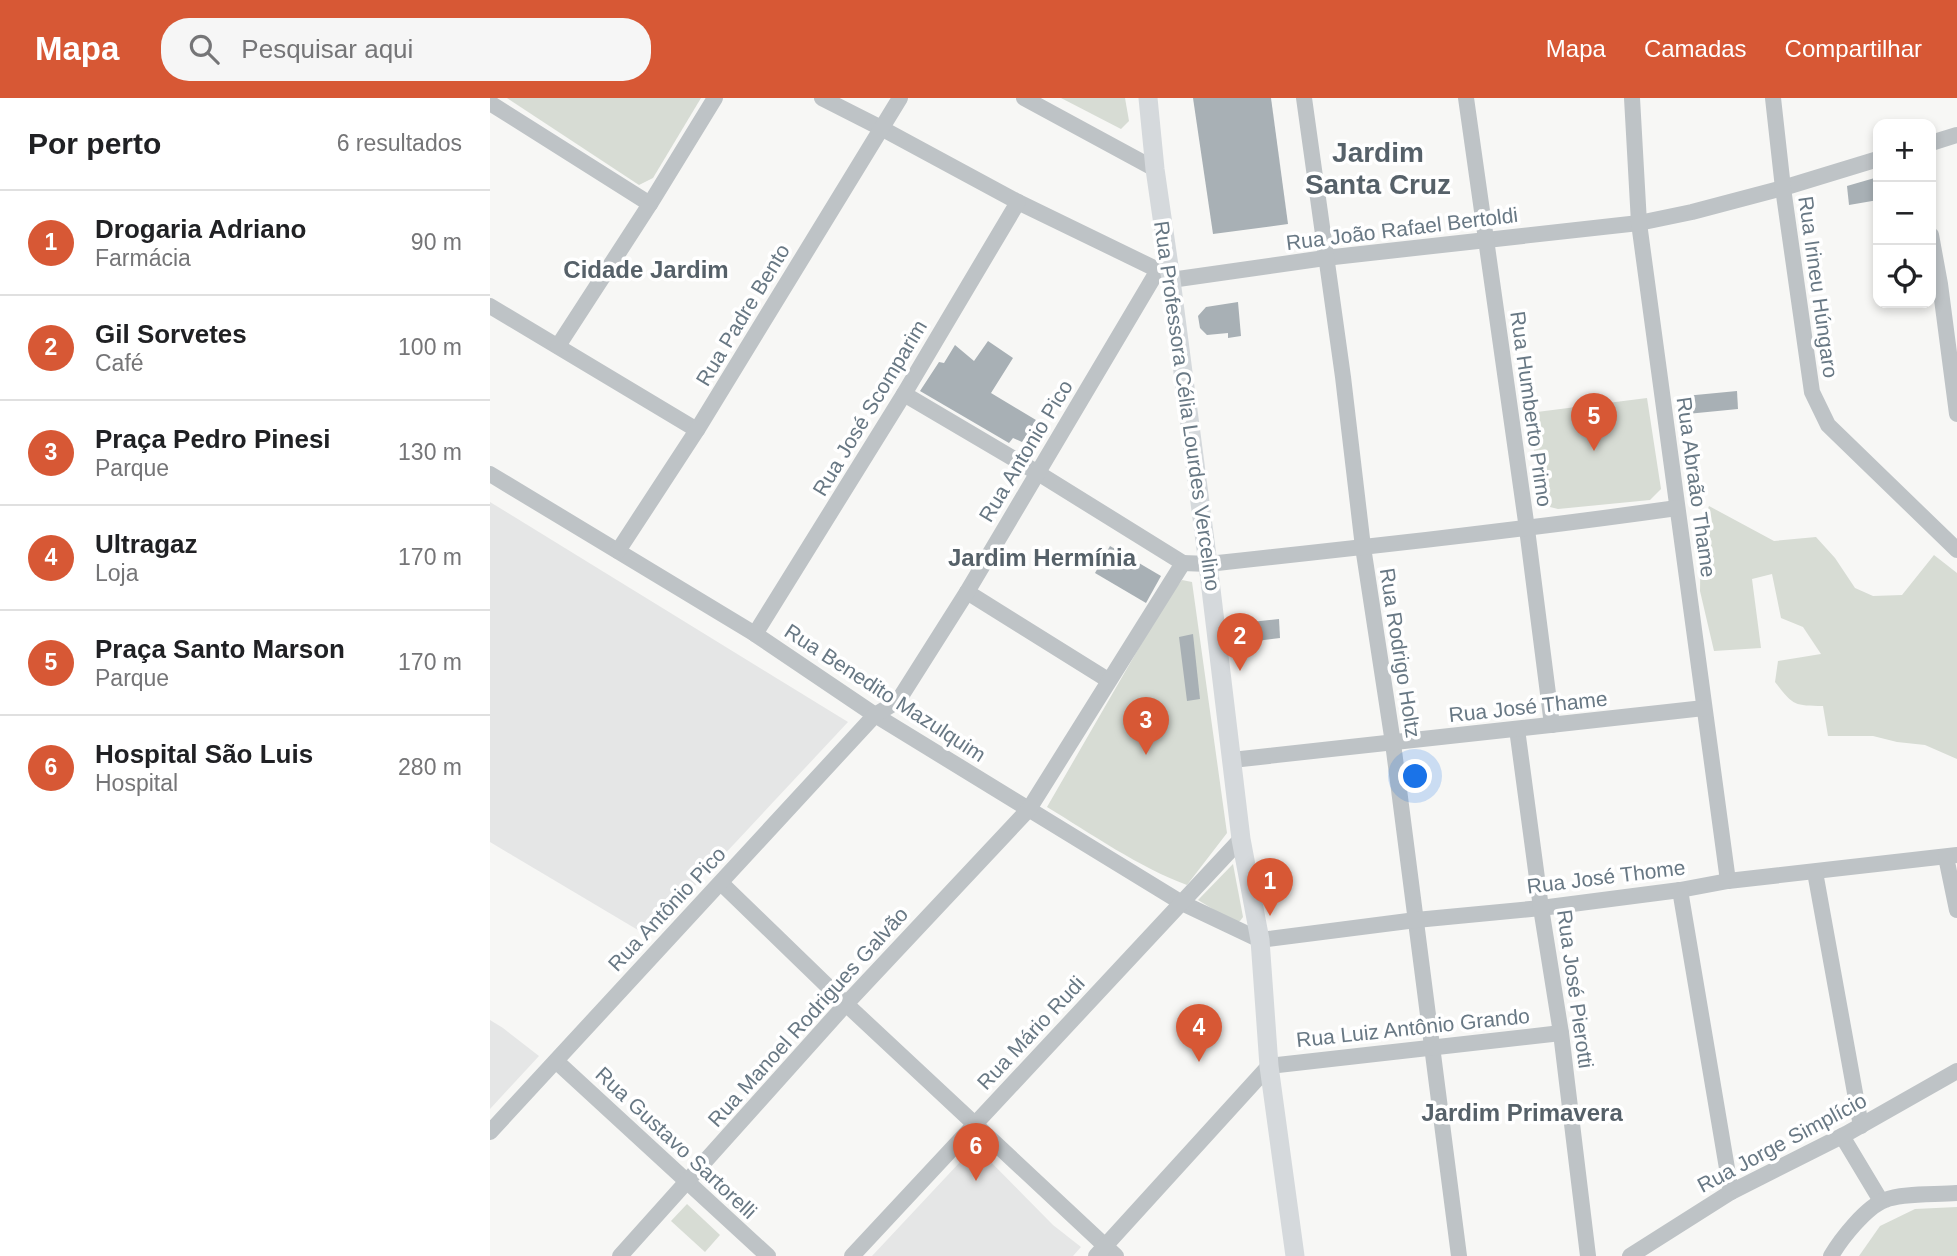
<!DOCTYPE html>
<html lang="pt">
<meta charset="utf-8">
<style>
body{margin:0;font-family:Arial,sans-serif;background:#f6f6f6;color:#202124}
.controls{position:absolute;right:21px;top:21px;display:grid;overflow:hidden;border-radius:14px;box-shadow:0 4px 10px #0003}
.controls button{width:63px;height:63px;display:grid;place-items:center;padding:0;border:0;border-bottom:2px solid #e0e0e0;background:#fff;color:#202124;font:35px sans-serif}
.you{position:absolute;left:926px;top:679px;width:24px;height:24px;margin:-18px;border:5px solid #fff;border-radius:50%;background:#1a73e8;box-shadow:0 0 0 10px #1a73e833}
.badge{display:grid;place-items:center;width:46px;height:46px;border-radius:50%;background:#d75835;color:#fff;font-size:23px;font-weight:700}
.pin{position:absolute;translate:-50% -58px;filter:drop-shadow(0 2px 4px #0008)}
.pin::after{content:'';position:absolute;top:37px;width:24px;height:21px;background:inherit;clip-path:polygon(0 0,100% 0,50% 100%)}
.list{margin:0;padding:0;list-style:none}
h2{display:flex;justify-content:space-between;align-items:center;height:91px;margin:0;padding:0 28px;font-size:30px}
h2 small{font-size:23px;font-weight:400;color:#757577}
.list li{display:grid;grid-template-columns:46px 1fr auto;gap:21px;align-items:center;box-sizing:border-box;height:105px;padding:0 28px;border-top:2px solid #e0e0e0}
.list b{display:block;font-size:26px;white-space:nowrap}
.list p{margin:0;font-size:23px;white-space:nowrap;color:#757577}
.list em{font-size:23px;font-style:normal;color:#757577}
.icon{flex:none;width:38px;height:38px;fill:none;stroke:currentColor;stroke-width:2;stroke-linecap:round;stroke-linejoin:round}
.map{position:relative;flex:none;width:1467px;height:1158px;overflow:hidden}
header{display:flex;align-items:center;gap:42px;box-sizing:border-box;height:98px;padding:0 35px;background:#d75835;color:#fff}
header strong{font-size:33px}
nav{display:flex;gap:38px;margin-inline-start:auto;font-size:24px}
.search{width:490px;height:63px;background:#f6f6f6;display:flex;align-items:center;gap:18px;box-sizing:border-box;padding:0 24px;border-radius:28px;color:#757577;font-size:26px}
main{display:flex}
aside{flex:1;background:#fff}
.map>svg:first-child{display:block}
.built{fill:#e5e6e6}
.green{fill:#d7dcd4}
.building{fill:#a8b0b5}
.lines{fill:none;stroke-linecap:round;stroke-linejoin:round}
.minor{stroke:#bec3c6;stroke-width:16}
.major{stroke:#d5d9dc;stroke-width:19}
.labels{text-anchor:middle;stroke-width:7;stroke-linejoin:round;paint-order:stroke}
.street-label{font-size:21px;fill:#687884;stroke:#fff}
.quarter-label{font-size:24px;font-weight:bold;fill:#566169;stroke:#fff}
.district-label{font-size:28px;font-weight:bold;fill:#566169;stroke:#fff}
</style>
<header>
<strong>Mapa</strong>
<div class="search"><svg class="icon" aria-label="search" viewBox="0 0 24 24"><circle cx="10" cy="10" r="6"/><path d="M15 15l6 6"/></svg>Pesquisar aqui</div>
<nav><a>Mapa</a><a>Camadas</a><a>Compartilhar</a></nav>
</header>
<main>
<aside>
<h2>Por perto<small>6 resultados</small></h2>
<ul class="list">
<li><span class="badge">1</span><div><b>Drogaria Adriano</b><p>Farmácia</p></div><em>90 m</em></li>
<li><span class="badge">2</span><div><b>Gil Sorvetes</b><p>Café</p></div><em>100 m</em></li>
<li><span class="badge">3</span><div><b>Praça Pedro Pinesi</b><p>Parque</p></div><em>130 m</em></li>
<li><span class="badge">4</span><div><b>Ultragaz</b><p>Loja</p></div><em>170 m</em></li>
<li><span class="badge">5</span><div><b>Praça Santo Marson</b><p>Parque</p></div><em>170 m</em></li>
<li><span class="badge">6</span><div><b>Hospital São Luis</b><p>Hospital</p></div><em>280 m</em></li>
</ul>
</aside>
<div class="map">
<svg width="1467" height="1158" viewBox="0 0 1467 1158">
<rect width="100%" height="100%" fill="#f7f7f5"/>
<g class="built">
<polygon points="0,404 358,624 158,838 0,744"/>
<polygon points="0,922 13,930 49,958 0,1011"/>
<polygon points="485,1048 563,1127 591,1149 583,1158 382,1158"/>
</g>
<g class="green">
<polygon points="17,0 211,0 163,80 149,87"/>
<polygon points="571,0 635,0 639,23 631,31"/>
<polygon points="1157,300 1171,391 1160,402 1068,411 1056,408 1050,397 1039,315"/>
<path d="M 1219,408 L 1284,443 L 1326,439 L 1345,460 L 1365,490 L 1383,498 L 1412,497 L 1444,457 L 1467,475 L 1467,661 L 1435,647 L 1407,644 L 1383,638 L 1338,638 L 1333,608 C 1303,608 1303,607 1285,584 L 1288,563 L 1331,556 L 1313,529 L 1291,520 L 1282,476 L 1262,481 L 1271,550 L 1224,553 L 1210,493 L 1211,428 Z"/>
<path d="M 692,482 L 702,484 L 737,735 L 697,787 C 650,770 600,735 557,709 L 676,503 Z"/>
<polygon points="743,766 753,819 750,823 744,824 708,802"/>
<polygon points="197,1106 230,1137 215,1154 181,1123"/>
<polygon points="1467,1109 1467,1158 1369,1158 1390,1128 1425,1111"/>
</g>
<g class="building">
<polygon points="703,0 781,0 798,126 723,136"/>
<polygon points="1388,79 1388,102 1359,107 1357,88"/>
<polygon points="748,204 751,238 738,240 738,235 717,237 710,230 708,218 716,209"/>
<polygon points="498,243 523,260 501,295 546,322 532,344 523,340 519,345 430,293 449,264 454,265 465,247 484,263"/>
<polygon points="1247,293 1248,311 1197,316 1195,298"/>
<polygon points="620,448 671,478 656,505 605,475"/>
<polygon points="789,521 790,540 742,546 742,526"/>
<polygon points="703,536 710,601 697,603 689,539"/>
</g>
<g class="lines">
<g class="minor">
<polyline points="332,0 391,30 528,104 668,172 681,182 835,160 1149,125 1202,114 1293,90 1388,61"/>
<polyline points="534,0 665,71"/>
<polyline points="814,0 853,279 873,449 903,645 969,1158"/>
<polyline points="976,0 1037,431 1062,627"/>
<polyline points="1142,0 1149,125 1238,783"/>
<polyline points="1283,0 1293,90 1322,294 1338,327 1467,452"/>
<polyline points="0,5 160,106"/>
<polyline points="1441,45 1467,37"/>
<polyline points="1441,137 1450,186 1467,316"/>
<polyline points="0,208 207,332"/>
<polyline points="68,248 160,106 225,0"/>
<polyline points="414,296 548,375 693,465"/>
<polyline points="0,376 265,536 385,617 692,805 770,842 926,822 1051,810 1190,792 1238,783 1467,757"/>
<polyline points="128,453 207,332 410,0"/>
<polyline points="477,494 618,582"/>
<polyline points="265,536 414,296 528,104"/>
<polyline points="1027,631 1051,810 1071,935 1098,1158"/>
<polyline points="742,662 1214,610"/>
<polyline points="1456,759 1467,812"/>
<polyline points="1325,774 1371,1028"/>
<polyline points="231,785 356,906 626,1158"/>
<polyline points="1190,792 1241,1094"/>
<polyline points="66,963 278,1158"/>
<polyline points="0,1034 385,617 408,603 477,494 668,172"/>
<polyline points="1352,1038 1391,1103"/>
<path d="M 130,1158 L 356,906 L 539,711 L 693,465 L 718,466 C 875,449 1031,432 1187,410"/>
<polyline points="362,1158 751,741"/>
<polyline points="606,1158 779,968 1071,935"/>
<polyline points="1140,1158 1241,1094 1356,1036 1467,973"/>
<path d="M 1341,1158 C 1351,1141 1376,1109 1395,1102 C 1412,1095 1447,1097 1467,1095"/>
</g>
<polyline class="major" points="658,0 665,71 681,182 718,466 751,741 770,842 779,968 805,1158"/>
</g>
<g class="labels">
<g class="street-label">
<text transform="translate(912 131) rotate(-7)" y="7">Rua João Rafael Bertoldi</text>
<text transform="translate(1328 189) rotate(82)" y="7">Rua Irineu Húngaro</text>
<text transform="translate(253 217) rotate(-59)" y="7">Rua Padre Bento</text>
<text transform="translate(697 308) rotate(82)" y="7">Rua Professora Célia Lourdes Vercelino</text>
<text transform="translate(380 310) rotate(-59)" y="7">Rua José Scomparim</text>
<text transform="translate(1041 311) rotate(82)" y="7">Rua Humberto Primo</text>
<text transform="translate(536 353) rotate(-59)" y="7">Rua Antonio Pico</text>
<text transform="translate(1206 389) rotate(82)" y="7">Rua Abraão Thame</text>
<text transform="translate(910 555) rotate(81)" y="7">Rua Rodrigo Holtz</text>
<text transform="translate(395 595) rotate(33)" y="7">Rua Benedito Mazulquim</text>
<text transform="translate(1038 609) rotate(-6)" y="7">Rua José Thame</text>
<text transform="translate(1116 779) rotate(-7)" y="7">Rua José Thome</text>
<text transform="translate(177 811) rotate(-47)" y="7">Rua Antônio Pico</text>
<text transform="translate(1085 891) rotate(82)" y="7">Rua José Pierotti</text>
<text transform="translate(318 919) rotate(-48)" y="7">Rua Manoel Rodrigues Galvão</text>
<text transform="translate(923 930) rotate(-6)" y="7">Rua Luiz Antônio Grando</text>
<text transform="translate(541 935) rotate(-47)" y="7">Rua Mário Rudi</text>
<text transform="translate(186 1045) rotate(43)" y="7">Rua Gustavo Sartorelli</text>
<text transform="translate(1292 1045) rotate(-28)" y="7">Rua Jorge Simplício</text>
</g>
<g class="quarter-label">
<text x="156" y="180">Cidade Jardim</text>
<text x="552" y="468">Jardim Hermínia</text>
<text x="1032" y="1023">Jardim Primavera</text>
</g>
<g class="district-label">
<text x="888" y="64">Jardim<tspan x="888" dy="32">Santa Cruz</tspan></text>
</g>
</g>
</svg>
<div class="controls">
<button>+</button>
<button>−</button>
<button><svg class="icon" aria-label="locate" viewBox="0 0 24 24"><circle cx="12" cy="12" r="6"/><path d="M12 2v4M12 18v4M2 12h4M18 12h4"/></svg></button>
</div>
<div class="you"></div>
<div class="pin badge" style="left:780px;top:818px">1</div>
<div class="pin badge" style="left:750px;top:573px">2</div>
<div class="pin badge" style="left:656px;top:657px">3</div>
<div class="pin badge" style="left:709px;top:964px">4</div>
<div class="pin badge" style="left:1104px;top:353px">5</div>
<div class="pin badge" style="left:486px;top:1083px">6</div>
</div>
</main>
